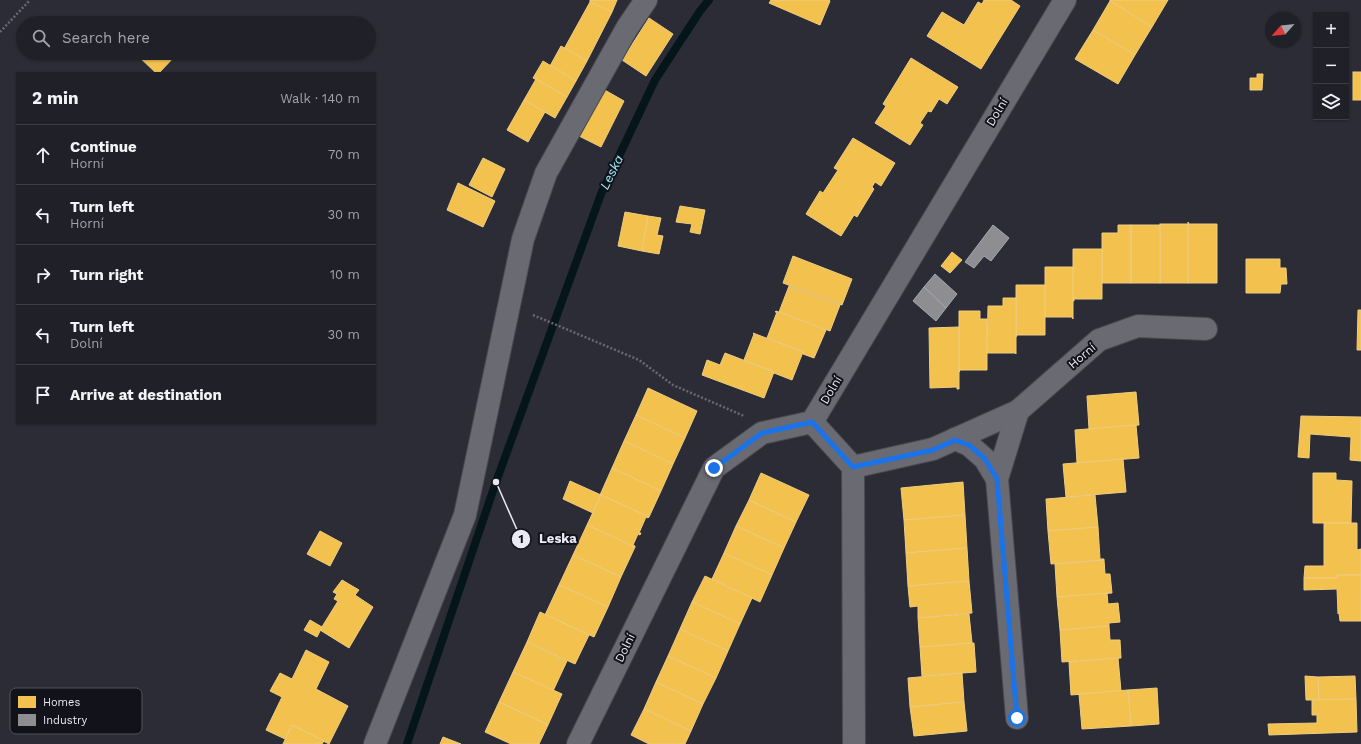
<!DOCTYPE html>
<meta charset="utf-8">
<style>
body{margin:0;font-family:"Work Sans",sans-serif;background:#2d2e34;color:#f1f3f6}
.controls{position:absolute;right:12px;top:12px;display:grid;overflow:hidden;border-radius:0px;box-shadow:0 1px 3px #0004}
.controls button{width:36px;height:36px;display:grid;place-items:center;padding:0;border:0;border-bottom:1px solid #3d3e45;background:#202128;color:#f1f3f6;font:20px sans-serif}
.compass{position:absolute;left:1265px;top:12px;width:36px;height:36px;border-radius:50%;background:#202128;box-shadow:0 1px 3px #0004;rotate:243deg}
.stop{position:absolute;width:12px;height:12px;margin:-9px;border:3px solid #1a73e8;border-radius:50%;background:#fff}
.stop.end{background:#1a73e8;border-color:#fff;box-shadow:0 1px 4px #0008}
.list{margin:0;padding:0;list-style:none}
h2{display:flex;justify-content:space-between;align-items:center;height:52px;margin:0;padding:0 16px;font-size:17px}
h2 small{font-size:13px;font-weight:400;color:#a2a3a8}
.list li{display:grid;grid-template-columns:26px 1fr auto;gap:12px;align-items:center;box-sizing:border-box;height:60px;padding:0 16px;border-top:1px solid #3d3e45}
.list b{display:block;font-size:15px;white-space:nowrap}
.list p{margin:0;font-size:13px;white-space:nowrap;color:#a2a3a8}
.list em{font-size:13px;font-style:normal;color:#a2a3a8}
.icon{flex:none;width:22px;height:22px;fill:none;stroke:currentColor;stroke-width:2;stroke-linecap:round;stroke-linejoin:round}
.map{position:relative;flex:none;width:1361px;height:744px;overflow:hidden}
.search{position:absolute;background:#202128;box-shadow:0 1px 3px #0004;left:16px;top:16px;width:360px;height:44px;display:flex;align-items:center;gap:10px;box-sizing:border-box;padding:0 14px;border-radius:22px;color:#a2a3a8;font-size:15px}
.panel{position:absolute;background:#202128;box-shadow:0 1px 3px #0004;left:16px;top:72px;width:360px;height:352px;border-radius:0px}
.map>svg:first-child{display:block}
.homes{fill:#f2c14e;stroke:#efcd80}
.industry{fill:#8d8d92;stroke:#a8a9b0}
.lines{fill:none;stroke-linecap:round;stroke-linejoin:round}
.stream{stroke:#04161a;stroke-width:8}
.minor-casing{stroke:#474851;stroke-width:24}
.path{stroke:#696972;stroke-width:2.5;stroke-dasharray:2 2;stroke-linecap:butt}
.minor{stroke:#696a72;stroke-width:22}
.route{stroke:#1a73e8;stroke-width:5}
.labels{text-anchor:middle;stroke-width:4;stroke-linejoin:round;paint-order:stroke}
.street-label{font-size:12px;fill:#e8e9f5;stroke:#12121a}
.water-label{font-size:13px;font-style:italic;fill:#9eeffd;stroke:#12121a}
.key{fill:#12121a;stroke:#52525c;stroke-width:1}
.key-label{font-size:11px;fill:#e8e9f5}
.leader{fill:none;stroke:#e8e9f5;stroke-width:1.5}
.callout-dot{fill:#e8e9f5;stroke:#12121a;stroke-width:1.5}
.mark-label{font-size:12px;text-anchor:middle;font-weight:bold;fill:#111}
.callout-label{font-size:13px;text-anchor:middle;font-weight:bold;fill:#e8e9f5;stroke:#12121a;stroke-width:4;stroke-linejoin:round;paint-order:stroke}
</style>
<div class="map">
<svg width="1361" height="744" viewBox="0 0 1361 744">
<rect width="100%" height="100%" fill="#2b2c36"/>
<g class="homes">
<polygon points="590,0 617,0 612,12 590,2"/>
<polygon points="771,0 829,0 830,1 820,25 769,3"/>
<polygon points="984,0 1011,0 1020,6 981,69 927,36 942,12 964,25 978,2 982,4"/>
<polygon points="1110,0 1168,0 1152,27 1110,1"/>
<polygon points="1110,1 1152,27 1135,55 1093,30"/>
<polygon points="590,2 612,12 587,61 564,49"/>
<polygon points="649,18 673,34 646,76 622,60"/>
<polygon points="1093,30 1135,55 1118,84 1075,59"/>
<polygon points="561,46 587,61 576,81 550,66"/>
<polygon points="135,53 172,53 175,56 159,73 156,73"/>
<polygon points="911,58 958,87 947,104 939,99 931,112 928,111 920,123 923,125 910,145 875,123 886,106 883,104"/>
<polygon points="543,61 576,81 567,97 533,78"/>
<rect x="1353" y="72" width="8" height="28"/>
<polygon points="1257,74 1263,74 1262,90 1250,90 1250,78 1257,78"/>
<polygon points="536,79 567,97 555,118 524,100"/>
<polygon points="603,89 624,101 601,147 579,136"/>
<polygon points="524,100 545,112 528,142 507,130"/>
<polygon points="853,138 895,163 881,186 875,182 872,187 874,189 857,217 854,215 841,236 806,214 820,191 823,193 838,170 834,168"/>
<polygon points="483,158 505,169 492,197 469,185"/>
<polygon points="458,183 495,201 483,227 447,210"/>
<polygon points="680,206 705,210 700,234 690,232 692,224 676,222"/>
<polygon points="625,212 648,216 642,251 618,246"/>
<polygon points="648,216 661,218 657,235 663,236 659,254 642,251"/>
<polygon points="1188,222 1189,224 1217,224 1217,283 1188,283"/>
<rect x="1160" y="224" width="28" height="59"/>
<polygon points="1118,225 1131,225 1131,283 1102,283 1102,233 1118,233"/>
<rect x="1131" y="225" width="29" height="58"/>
<polygon points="1073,249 1102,249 1102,299 1074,299 1074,301 1073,301"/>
<polygon points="952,252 962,260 950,273 941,266"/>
<polygon points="793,256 852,279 842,305 783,283"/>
<polygon points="1246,259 1280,259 1280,268 1286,268 1287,284 1281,284 1280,293 1246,293"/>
<polygon points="1045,267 1073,267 1073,319 1072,317 1045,317"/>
<polygon points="1016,285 1045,285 1045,335 1017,335 1016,337"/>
<polygon points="789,286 840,305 830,331 779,312"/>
<polygon points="1003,298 1016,298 1016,354 1015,353 987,353 988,306 1003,306"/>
<polygon points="1358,310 1361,310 1361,350 1357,350"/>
<polygon points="776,311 826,330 814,358 803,354 803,352 767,338 777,312 775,312"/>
<polygon points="959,311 980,311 980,319 987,319 987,370 960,370 959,372"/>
<polygon points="959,327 959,389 957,389 957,387 930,388 929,328"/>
<polygon points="753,333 803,352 792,380 774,373 774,372 744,360 754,334"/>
<polygon points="725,353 774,372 764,398 702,375 707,360 720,365"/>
<polygon points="648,388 697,411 685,438 636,415"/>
<polygon points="1136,392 1139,425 1089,429 1087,396"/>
<polygon points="636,415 685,438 673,464 624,441"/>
<polygon points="1301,416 1361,417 1361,461 1350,460 1351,437 1310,434 1309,458 1298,457"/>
<polygon points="1136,425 1139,458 1077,463 1075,430"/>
<polygon points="624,441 673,464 661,491 612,468"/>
<polygon points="1123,459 1126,492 1066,497 1063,464"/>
<polygon points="612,468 661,491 649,517 600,495"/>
<polygon points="761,473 809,495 796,522 749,500"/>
<polygon points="1313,473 1336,473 1336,480 1352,481 1351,523 1313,523"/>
<polygon points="570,481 601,495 593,513 563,499"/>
<polygon points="963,482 965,515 904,520 901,488"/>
<polygon points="601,495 649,517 648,518 646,517 639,533 641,533 640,535 638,534 633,545 635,546 635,547 587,525"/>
<polygon points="1095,495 1098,527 1048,531 1046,499"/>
<polygon points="749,500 796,522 784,548 736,526"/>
<polygon points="965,515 967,548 906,553 904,520"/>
<polygon points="1324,523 1357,523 1357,550 1361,549 1361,575 1337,575 1337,578 1304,578 1305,566 1324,566"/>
<polygon points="587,525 635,547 621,577 573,555"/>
<polygon points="736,526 784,548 772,575 724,553"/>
<polygon points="1098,527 1100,559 1104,559 1104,560 1051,564 1048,531"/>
<polygon points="320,531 342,543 330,566 307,554"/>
<polygon points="967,548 969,581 908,586 906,553"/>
<polygon points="724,553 772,575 760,602 712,579"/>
<polygon points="573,555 621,577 608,607 559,585"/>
<polygon points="1104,560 1105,574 1110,574 1112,593 1057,597 1055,564"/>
<polygon points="1337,575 1361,575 1361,621 1340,621 1339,613 1338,614 1337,589 1304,590 1304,578 1337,578"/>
<polygon points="705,576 752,598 740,624 692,602"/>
<polygon points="342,580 359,590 355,595 373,607 349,648 320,630 338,601 334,599 337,594 333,592"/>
<polygon points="969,581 972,613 918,618 918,606 910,607 908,586"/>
<polygon points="559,585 608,607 594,637 545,615"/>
<polygon points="1107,593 1108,604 1118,603 1120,622 1109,623 1109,626 1060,630 1057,597"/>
<polygon points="692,602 740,624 728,651 680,629"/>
<polygon points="540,612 589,635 575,664 527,642"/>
<polygon points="969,614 972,643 920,647 918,618"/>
<polygon points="310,620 322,627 317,637 304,630"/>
<polygon points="1109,626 1110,640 1120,640 1121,658 1062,662 1060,630"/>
<polygon points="680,629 728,651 716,678 668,656"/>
<polygon points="527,642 567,661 553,691 513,672"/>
<polygon points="974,643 976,672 922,676 920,647"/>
<polygon points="306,650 329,662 316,689 348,706 329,744 292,725 285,739 266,730 282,697 270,691 280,673 292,679"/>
<polygon points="668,656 716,678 703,704 656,682"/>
<polygon points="1118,658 1121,691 1071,695 1069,662"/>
<polygon points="513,672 562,694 548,725 499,702"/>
<polygon points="962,673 964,702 910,707 908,678"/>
<polygon points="1305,676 1318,677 1319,700 1306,700"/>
<polygon points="1355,676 1356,699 1319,700 1318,677"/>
<polygon points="656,682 703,704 691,731 644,709"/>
<polygon points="1157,688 1159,724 1131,726 1128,690"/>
<polygon points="1128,690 1131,726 1082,729 1079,694"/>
<polygon points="1356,699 1357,732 1269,735 1268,724 1317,723 1317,715 1312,715 1312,700"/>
<polygon points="499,702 548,725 539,744 511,744 485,732"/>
<polygon points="964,702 967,731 914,736 910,707"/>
<polygon points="644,709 691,731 685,744 649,744 631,735"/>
<polygon points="292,725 324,741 322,744 283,744"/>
<polygon points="443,737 461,744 440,744"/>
</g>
<g class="industry">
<polygon points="993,225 1009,238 991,261 984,256 974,268 965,262"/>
<polygon points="935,274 957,294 946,308 924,287"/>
<polygon points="924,287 946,308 936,321 913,301"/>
</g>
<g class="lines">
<polyline class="stream" points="407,744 496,482 601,194 655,80 700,11 709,0"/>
<defs>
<g id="minor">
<polyline points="812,422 853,467 854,744"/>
<polyline points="955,439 969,445 985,459 997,479"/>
<polyline points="853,467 933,449 1018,411"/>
<polyline points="1017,718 997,479 1018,411 1099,340 1138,326 1206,329"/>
<polyline points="375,744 465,515 523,239 546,173 627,28 646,0"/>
<polyline points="578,744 714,468 762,433 812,422 1065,0"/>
</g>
</defs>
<use href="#minor" class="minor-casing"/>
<g class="path">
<polyline points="0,32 30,0"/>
<polyline points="533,315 639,360 673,385 744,416"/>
</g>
<use href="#minor" class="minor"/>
</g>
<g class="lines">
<polyline class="route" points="714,468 762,433 812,422 853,467 933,450 955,440 969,445 985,459 997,479 1017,718"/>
</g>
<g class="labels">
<g class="street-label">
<text transform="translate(997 112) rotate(-59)" y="4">Dolní</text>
<text transform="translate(1082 356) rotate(-41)" y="4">Horní</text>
<text transform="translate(831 390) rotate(-59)" y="4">Dolní</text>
<text transform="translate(625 648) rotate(-64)" y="4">Dolní</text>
</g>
<g class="water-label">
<text transform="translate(611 172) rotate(-64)" y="5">Leska</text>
</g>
</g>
<rect x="10" y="688" width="132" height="46" rx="6" class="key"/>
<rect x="18" y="696" width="18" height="12" fill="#f2c14e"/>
<rect x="18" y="714" width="18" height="12" fill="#8d8d92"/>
<g class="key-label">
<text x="43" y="706">Homes</text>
<text x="43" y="724">Industry</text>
</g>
<path class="leader" d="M496 482L521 539"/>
<g class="callout-dot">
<circle cx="496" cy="482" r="4"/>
<circle cx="521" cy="539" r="10"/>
</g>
<g class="mark-label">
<text x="521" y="543">1</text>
</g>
<g class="callout-label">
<text x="558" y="543">Leska</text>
</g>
</svg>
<div class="controls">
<button>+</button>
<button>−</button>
<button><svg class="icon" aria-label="layers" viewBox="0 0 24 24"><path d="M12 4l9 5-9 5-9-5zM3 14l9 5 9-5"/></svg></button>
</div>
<svg class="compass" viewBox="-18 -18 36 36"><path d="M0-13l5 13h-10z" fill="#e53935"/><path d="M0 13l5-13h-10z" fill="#a2a3a8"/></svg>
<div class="stop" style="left:1017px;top:718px"></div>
<div class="stop end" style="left:714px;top:468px"></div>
<div class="search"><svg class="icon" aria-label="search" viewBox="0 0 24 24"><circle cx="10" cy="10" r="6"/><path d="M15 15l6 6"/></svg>Search here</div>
<section class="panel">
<h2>2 min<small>Walk · 140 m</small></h2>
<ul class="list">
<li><svg class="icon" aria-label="ahead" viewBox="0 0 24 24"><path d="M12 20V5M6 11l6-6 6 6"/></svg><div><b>Continue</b><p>Horní</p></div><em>70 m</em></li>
<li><svg class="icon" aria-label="left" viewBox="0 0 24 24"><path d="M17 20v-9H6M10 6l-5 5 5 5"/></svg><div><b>Turn left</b><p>Horní</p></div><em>30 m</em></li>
<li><svg class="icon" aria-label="right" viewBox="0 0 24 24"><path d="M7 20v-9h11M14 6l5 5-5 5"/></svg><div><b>Turn right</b></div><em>10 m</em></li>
<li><svg class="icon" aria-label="left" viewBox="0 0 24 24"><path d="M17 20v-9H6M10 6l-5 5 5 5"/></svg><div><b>Turn left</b><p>Dolní</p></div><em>30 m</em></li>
<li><svg class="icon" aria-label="arrive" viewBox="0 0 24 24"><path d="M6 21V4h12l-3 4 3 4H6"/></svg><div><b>Arrive at destination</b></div></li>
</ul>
</section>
</div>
